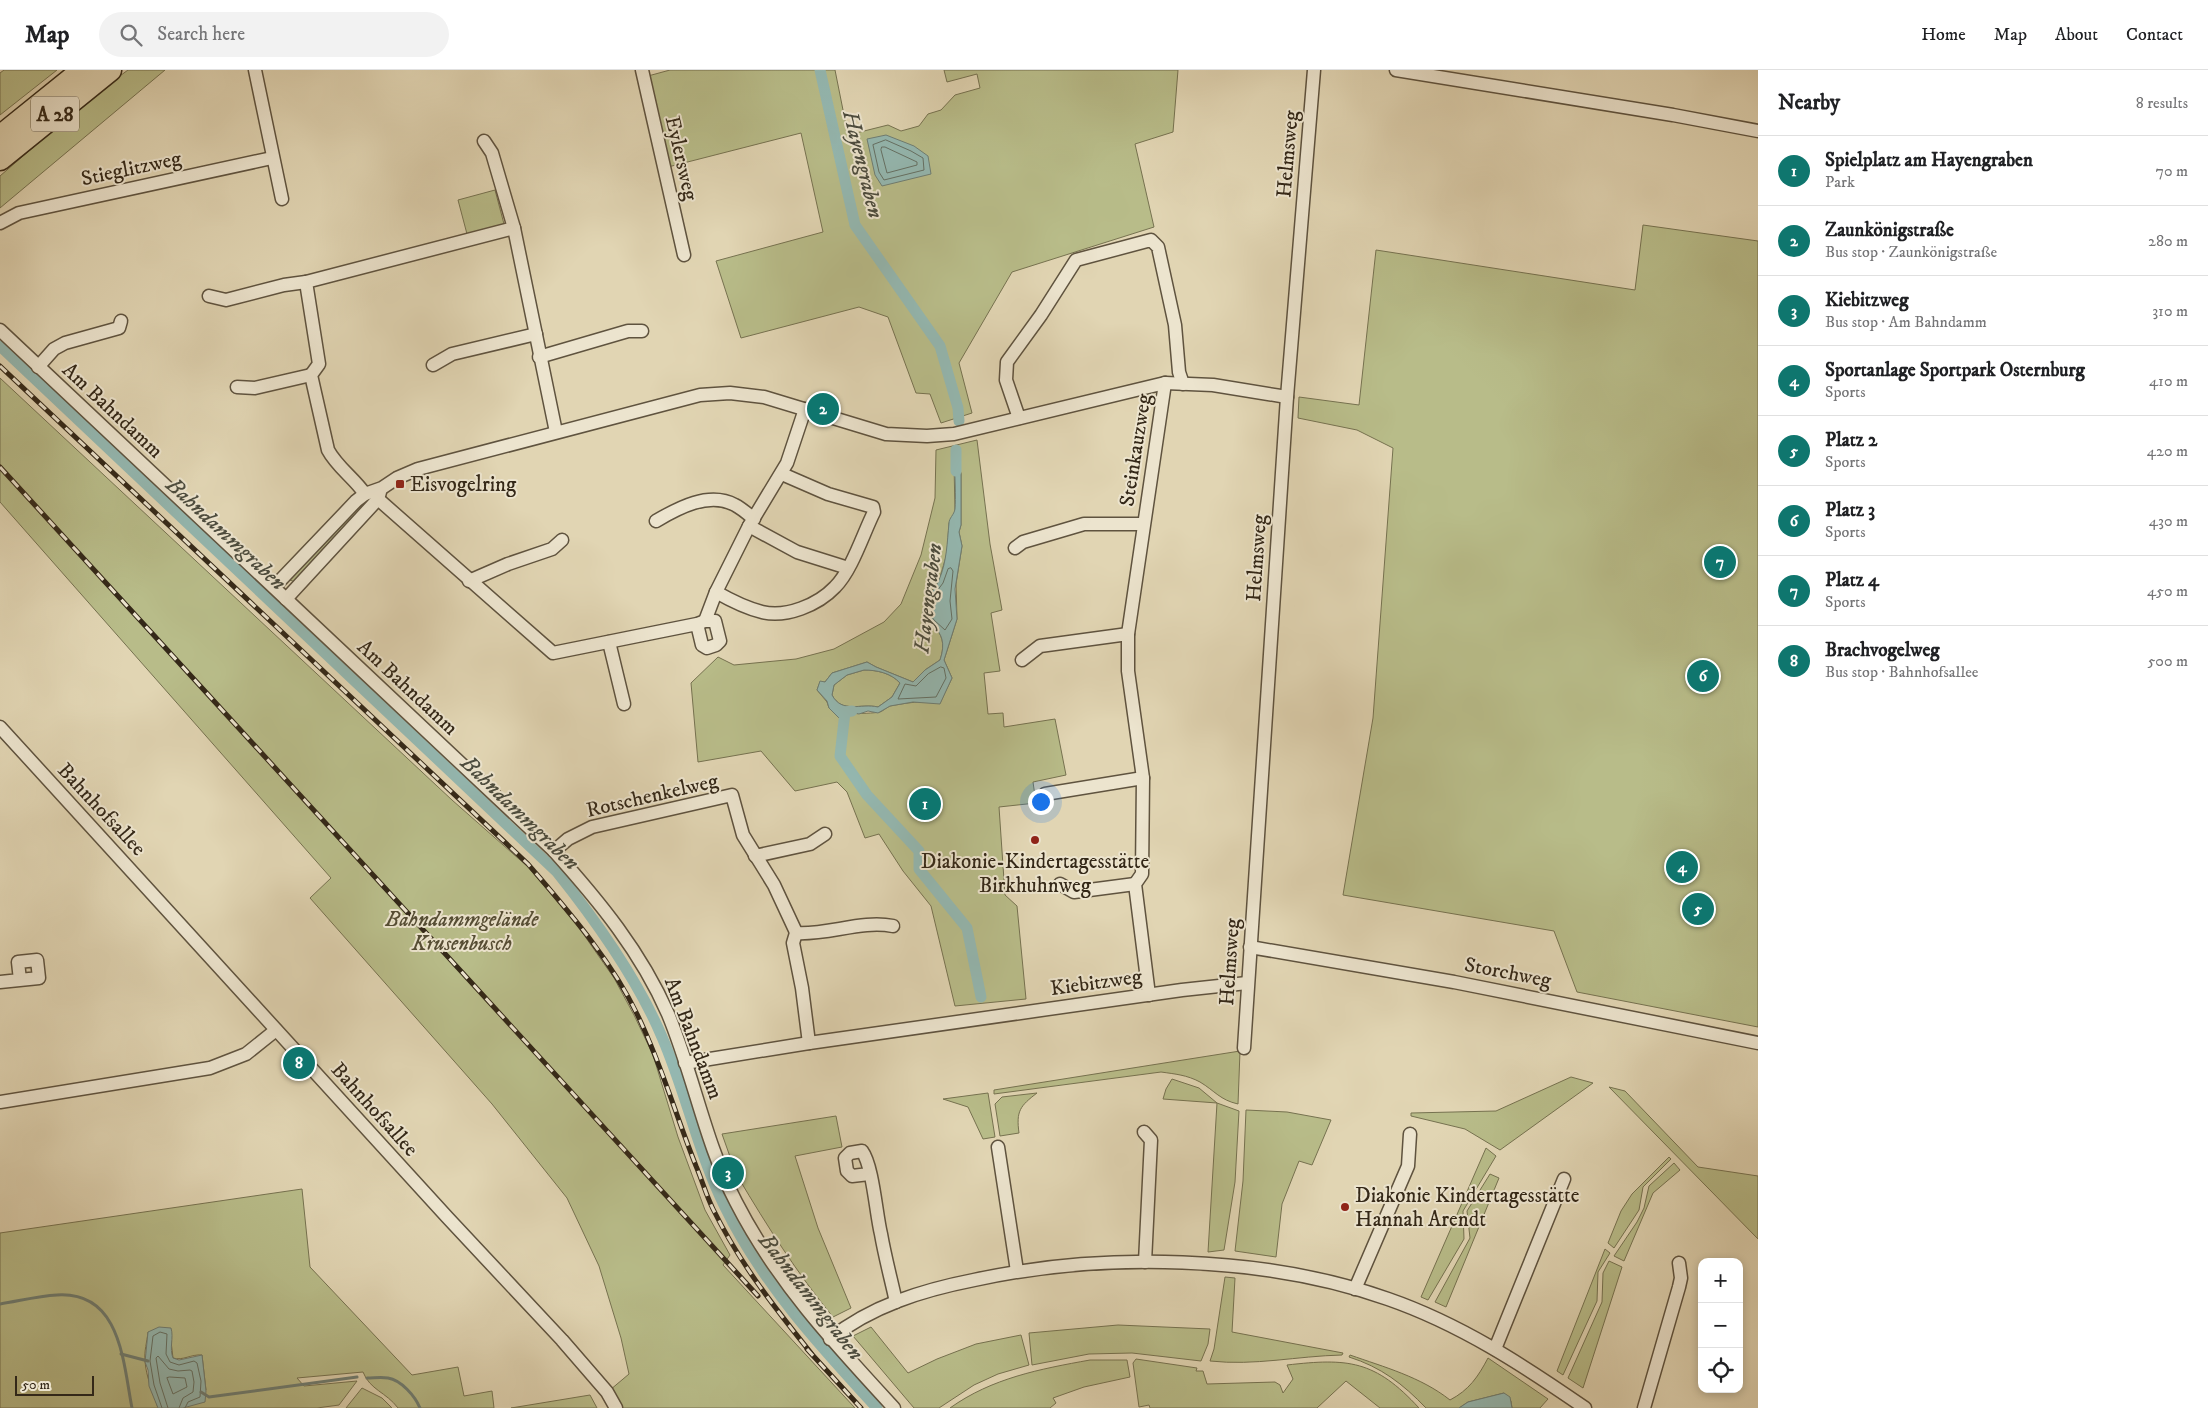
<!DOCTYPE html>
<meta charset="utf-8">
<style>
body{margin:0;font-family:"IM FELL DW Pica",serif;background:#f2f2f2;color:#202124}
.controls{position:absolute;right:15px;bottom:15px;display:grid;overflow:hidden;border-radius:10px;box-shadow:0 2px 8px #0003}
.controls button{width:45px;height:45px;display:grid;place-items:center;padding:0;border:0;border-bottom:1px solid #e0e0e0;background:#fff;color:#202124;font:25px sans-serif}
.scale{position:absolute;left:15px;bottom:12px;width:79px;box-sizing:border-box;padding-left:5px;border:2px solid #342818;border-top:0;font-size:14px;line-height:18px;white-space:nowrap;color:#342818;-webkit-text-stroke:4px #ece4ce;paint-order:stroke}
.you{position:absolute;left:1040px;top:731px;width:18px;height:18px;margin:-12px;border:4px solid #fff;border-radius:50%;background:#1a73e8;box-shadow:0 0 0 8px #1a73e833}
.badge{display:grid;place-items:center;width:32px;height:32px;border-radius:50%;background:#0f766e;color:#fff;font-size:16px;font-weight:700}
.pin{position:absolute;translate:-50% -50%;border:2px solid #fff;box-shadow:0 1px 5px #0006}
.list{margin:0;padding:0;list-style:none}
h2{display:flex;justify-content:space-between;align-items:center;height:65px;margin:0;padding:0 20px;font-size:21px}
h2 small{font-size:16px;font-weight:400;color:#757577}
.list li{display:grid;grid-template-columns:32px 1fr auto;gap:15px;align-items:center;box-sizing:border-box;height:70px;padding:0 20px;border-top:1px solid #e0e0e0}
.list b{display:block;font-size:19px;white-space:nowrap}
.list p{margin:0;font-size:16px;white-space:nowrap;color:#757577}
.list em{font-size:16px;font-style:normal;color:#757577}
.icon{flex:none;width:28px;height:28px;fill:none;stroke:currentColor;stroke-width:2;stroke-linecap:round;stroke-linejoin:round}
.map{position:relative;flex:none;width:1758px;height:1338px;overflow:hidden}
header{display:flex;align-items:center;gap:30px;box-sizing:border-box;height:70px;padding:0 25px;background:#fff;border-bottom:1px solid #e0e0e0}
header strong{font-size:24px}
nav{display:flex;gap:28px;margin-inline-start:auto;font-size:18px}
.search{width:350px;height:45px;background:#f2f2f2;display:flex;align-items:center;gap:12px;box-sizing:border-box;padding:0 18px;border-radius:28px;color:#757577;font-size:19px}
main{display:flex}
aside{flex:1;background:#fff}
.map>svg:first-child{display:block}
.green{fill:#b8bc89;stroke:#767250;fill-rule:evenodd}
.water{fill:#94b8b1;stroke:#6e7e74;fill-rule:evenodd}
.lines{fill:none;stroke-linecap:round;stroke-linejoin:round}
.shore{stroke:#647064;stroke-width:1}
.stream{stroke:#6e7e74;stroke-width:3}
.canal{stroke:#94b8b1;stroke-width:11}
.street-casing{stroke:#5f533f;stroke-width:15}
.highway-casing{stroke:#342818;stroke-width:25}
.street{stroke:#ece4ce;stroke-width:12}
.highway{stroke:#e1d5b3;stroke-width:22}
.rail-casing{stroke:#342818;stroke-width:5}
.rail{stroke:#ece4ce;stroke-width:3;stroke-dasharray:9;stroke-linecap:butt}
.poi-dot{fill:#8f2418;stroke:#ece4ce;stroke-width:2}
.labels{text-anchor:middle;stroke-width:4;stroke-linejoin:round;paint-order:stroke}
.shield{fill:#ece4ce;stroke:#6b604f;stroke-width:1}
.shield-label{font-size:20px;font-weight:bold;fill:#342818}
.street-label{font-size:21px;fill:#342818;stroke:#ece4ce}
.poi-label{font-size:21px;fill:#342818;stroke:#ece4ce;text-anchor:start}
.park-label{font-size:21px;font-style:italic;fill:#554d34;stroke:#ece4ce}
.water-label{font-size:22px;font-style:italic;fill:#4c4c3e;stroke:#ece4ce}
</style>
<header>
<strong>Map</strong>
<div class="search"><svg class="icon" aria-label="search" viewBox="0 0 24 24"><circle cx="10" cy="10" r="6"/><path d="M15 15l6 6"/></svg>Search here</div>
<nav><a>Home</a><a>Map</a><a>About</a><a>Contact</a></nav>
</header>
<main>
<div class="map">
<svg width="1758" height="1338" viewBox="0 0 1758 1338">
<rect width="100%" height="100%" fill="#e1d5b3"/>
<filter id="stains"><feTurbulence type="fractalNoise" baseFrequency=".004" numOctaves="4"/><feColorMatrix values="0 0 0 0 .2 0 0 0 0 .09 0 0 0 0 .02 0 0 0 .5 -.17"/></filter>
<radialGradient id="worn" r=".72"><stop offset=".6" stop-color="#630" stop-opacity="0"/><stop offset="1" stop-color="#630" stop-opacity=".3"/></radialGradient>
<g class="green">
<polygon points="4,0 57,0 0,45 0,3"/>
<polygon points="128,0 165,0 0,138 0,106 90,28"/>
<polygon points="670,0 835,0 848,65 888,55 901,61 919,56 928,44 941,40 955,25 980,18 977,4 947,12 944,0 1178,0 1173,62 1135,74 1154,157 1012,202 959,293 972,343 941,353 930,324 916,323 888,247 859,237 741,268 716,191 823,162 801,63 668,97 648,6"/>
<polygon points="495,120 504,154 467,164 458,130"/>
<polygon points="1643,155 1758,171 1758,957 1577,922 1554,861 1343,825 1373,648 1393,378 1357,360 1298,348 1299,327 1359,335 1376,180 1635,220"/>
<polygon points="0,308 452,730 528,797 577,855 614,908 634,945 653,985 678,1067 705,1140 730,1185 723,1195 855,1338 621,1338 610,1320 629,1304 621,1268 599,1196 567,1128 492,1034 310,828 331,808 0,432"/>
<path d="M 977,370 L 990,474 L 1002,540 L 991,543 L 1000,601 L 984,603 L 988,644 L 1003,643 L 1004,657 L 1055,649 L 1066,705 L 1033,712 L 1036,733 L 999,737 L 1005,825 L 1017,836 L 1026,929 L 955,936 L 931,836 L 903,801 L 879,764 L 865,768 L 847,722 L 837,712 L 795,721 L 761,681 L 698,692 L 691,613 L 718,587 L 734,595 L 796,589 L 834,579 L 884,552 L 901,534 L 921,485 L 935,428 L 936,380 ZM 958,388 L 961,404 L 961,455 L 959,462 L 962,476 L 956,514 L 957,549 L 944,590 L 952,608 L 940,633 C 923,630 906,633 890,636 C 887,637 883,641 880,642 C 876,643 856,644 853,643 L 842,651 L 829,638 L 827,632 L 817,620 L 820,612 L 825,612 L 832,603 L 867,592 L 876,597 L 913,612 L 925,600 L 940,590 C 949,564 934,560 923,540 L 926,528 L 939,511 L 947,483 L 949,453 L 955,442 L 954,393 Z"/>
<polygon points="358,435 363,437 295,512 290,510 301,495"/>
<path d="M 864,600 C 877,600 891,603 900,613 L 892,627 L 878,637 C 860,633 842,644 832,625 L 834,615 L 847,605 Z"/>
<path d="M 1240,981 L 1238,1034 C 1220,1030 1215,1021 1200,1012 C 1187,1005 1175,1004 1161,1002 L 994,1024 L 994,1020 Z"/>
<polygon points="1571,1007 1593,1013 1500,1080 1465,1059 1411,1046 1411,1043 1496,1041"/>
<polygon points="1172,1009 1199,1018 1217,1033 1239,1041 1235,1112 1224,1180 1208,1182 1217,1033 1163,1029 1166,1019"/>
<polygon points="1609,1017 1625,1021 1698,1097 1758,1106 1758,1169"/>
<polygon points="988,1023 995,1067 983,1069 968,1037 943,1029"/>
<path d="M 1037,1023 C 1020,1036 1016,1041 1019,1063 L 1000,1066 L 995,1034 L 1002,1027 Z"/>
<polygon points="1246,1040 1287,1042 1331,1050 1312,1095 1299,1091 1282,1134 1276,1187 1235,1181 1243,1111"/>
<path d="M 836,1046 L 842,1077 L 795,1086 L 818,1158 L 851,1238 L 833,1247 C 797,1203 767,1156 738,1107 L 742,1104 L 738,1096 L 734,1098 L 722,1064 Z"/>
<polygon points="1486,1078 1496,1086 1463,1141 1464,1169 1428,1230 1421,1227"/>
<polygon points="1669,1087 1671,1089 1643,1117 1639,1140 1614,1178 1608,1173 1621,1141 1632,1124"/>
<polygon points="1674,1093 1680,1100 1653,1123 1624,1191 1614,1186 1637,1152 1644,1138 1649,1116"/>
<polygon points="1490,1104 1499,1108 1446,1237 1435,1232 1470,1168 1467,1141"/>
<path d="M 302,1119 L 310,1197 L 412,1305 L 458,1297 L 464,1326 L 492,1321 L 494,1338 L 398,1338 C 386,1322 370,1320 363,1302 L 297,1308 L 304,1316 L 357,1311 L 339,1335 L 317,1338 L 183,1338 L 206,1320 L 202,1285 C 191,1284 183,1291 173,1288 L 171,1271 L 148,1262 C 147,1272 144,1281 145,1291 C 146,1307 153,1322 158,1338 L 0,1338 L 0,1163 Z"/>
<polygon points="1605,1179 1610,1183 1598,1202 1597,1231 1563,1305 1557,1301"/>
<polygon points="1609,1191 1622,1197 1583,1318 1568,1308 1602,1232 1603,1203"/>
<path d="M 1225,1207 L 1235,1208 L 1232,1262 L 1343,1283 L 1342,1285 C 1297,1286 1255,1296 1210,1291 L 1214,1279 Z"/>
<polygon points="1118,1255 1210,1259 1208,1274 1201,1291 1132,1283 1089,1284 1032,1295 1029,1263"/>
<polygon points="871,1257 908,1303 937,1289 976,1274 1021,1265 1029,1295 998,1304 974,1315 939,1338 914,1338 853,1266"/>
<path d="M 1350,1285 C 1384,1297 1421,1307 1450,1330 C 1469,1320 1478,1307 1488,1288 L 1548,1329 L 1540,1338 L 1512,1338 L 1511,1331 L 1504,1323 L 1468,1332 L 1459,1338 L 1426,1338 C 1403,1314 1381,1297 1349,1287 Z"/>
<path d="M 1136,1289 L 1197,1298 L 1196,1301 L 1203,1301 L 1207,1314 L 1275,1312 L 1280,1315 L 1283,1323 L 1293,1309 L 1287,1295 C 1348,1288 1375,1290 1419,1338 L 1380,1338 L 1346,1311 L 1317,1338 L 1150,1338 L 1149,1335 L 1139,1337 L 1133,1293 Z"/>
<path d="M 1090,1290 L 1127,1290 L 1130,1307 L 1084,1317 L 1053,1328 L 1056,1333 L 1050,1338 L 950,1338 C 992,1308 1040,1299 1090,1290 Z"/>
<polygon points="362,1318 382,1328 392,1338 346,1338"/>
<polygon points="590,1325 597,1338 511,1338"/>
</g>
<g class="water">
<polygon points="886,65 914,76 928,86 931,104 882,116 875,105 867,69"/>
<path d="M 957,386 L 961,404 L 961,455 L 959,462 L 962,476 L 955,519 L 957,549 L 944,590 L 952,608 L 940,634 L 913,632 L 890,636 L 878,643 L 868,641 L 859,644 L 853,643 L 842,651 L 829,638 L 827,631 L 817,620 L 820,611 L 825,612 L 832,603 L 867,592 L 876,597 L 913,612 L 925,600 L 940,590 C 952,555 920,555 923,540 C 926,526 934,522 939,510 C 947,491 947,473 949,453 C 949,448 954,445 955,439 C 956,430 955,402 954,393 L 954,388 ZM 864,600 C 877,600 891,603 900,613 L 892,627 L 878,637 C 861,633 842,644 832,625 L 834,615 L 847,605 Z"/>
<path d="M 159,1257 L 171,1258 C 174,1268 169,1278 173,1288 L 179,1290 L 202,1285 L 206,1321 L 205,1332 L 183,1338 L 158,1338 L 149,1316 L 148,1300 L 145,1292 L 148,1262 Z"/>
<polygon points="1504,1323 1510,1327 1512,1338 1459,1338 1468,1332"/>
</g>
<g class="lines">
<g class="shore">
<polygon points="886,70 911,81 923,88 924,100 884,110 879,102 873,75"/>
<polygon points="882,77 885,77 917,92 917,95 887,103 881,80"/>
<polygon points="951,498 953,501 950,531 952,549 945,560 934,550 928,541 931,529 943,513 948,499"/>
<polygon points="941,597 944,598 946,608 936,627 898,629 905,614 916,616 928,604"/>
<polygon points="170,1307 185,1308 187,1317 173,1324 167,1308"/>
<polyline points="162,1338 154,1315 150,1291 153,1266 160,1262 167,1264 166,1284 170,1292 179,1295 194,1291 197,1293 201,1311 200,1327 188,1332 185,1338"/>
<polyline points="168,1338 160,1313 156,1288 158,1286 169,1299 178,1301 190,1300 192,1301 194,1312 193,1322 183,1328 179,1338"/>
</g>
<g class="stream">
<path d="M 0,1234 C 19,1231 38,1226 57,1225 C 121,1221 123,1292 132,1338"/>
<polyline points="121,1284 148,1291"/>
<path d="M 367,1308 C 374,1308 381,1307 388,1308 C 401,1310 415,1326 420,1338"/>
<polyline points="201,1322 209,1327 357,1307"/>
</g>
<g class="canal">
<polyline points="820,0 855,155 940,276 958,338 959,351"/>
<path d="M 0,276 L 557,802 C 597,852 637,908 662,967 C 686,1022 698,1083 725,1137 C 762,1213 820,1276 877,1338"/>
<polyline points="956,380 956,401"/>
<polyline points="852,641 845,642 840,686 867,725 919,781 919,799 967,858 981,927"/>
</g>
<defs>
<g id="street">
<polyline points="255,0 282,129"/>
<polyline points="642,0 684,185"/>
<polyline points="1396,0 1673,45 1758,61"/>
<polyline points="484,71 492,83 514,158"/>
<polyline points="0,153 19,143 272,88"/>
<polyline points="209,226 226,230 284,215 306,212"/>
<path d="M 0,260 L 554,781 C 599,831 641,882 668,944 C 694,1006 705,1073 736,1132 C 777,1212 834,1273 894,1338"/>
<polyline points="539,287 628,261 642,261"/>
<polyline points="433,295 452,284 536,264"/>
<polyline points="38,297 54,279 65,273 119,258 121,251"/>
<polyline points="237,317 255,318 311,305"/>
<polyline points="1019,348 1006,310 1007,292 1041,245 1076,190 1151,170 1158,177 1175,255 1179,302 1183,314"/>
<path d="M 365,424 C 354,408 337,397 328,380 L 311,305 L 319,294 L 306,212 L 514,158 L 556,362"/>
<polyline points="378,429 553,583 697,554 702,575 707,578 716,575 720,571 715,551 705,551 697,554"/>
<path d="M 656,451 C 678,438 709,421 735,435 C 741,438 748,444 754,449"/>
<polyline points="749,456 797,482 848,498"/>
<polyline points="1015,478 1023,472 1084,454 1143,454"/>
<polyline points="469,511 508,494 552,479 562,470"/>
<polyline points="274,517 356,431 365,424 382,418 397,408 418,399 700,325 730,323 764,327 886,364 927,366 954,364 1165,313 1213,315 1287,327"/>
<path d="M 716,522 C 730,530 746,538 762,542 C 786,548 818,535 835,517 C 852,500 863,464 874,442 L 873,437 L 828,424 L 782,404"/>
<polyline points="286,529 378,429 380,422"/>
<polyline points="705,551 716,522 749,456 787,393 805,339"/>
<polyline points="609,572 624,634"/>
<polyline points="1022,590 1040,576 1128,564"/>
<polyline points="0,657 447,1147 562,1270 607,1322 616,1338"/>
<polyline points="1143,708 1128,601 1128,564 1165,313"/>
<polyline points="1045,724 1143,708 1142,804 1135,814 1149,925"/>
<polyline points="554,781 568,769 592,757 732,725 743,765 774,815 795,860 796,863 793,873 802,918 809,973"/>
<polyline points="755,786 810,774 825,764"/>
<polyline points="1060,814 1074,822 1135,814"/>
<path d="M 796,863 C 829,865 861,850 893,856"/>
<polyline points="1250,877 1454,912 1758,973"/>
<polyline points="0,912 39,908 37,890 18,892 20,910"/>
<polyline points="1244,978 1287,327 1314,0"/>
<polyline points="685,993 809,973 1182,920 1247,913"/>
<polyline points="0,1032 210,998 246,984 276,960"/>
<polyline points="1144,1062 1151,1070 1145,1192"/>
<polyline points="998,1077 1017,1201"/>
<path d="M 869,1104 L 852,1106 L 847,1101 L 845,1088 L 850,1083 L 862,1081 C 873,1096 876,1144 881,1164 C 885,1187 891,1209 896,1232"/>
<polyline points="1355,1219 1408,1096 1410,1064"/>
<path d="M 830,1269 C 871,1236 923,1220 974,1210 C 1102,1182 1264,1185 1388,1229 C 1460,1254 1523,1295 1585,1338"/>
<polyline points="1495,1279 1564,1109"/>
<polyline points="1644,1338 1679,1217 1681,1208 1679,1193"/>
</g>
<g id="highway">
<polyline points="0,67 83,0"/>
<polyline points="0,89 110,0"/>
</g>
</defs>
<use href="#street" class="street-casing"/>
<use href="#highway" class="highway-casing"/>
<use href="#street" class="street"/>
<use href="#highway" class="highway"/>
<defs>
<g id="rail">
<path d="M 0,296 L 528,794 C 568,841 610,888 637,944 C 661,993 676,1046 696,1096 C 702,1110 706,1125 713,1139 C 739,1192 774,1237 811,1283"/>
<polyline points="0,397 758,1226"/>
<polyline points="807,1279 861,1338"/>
</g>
</defs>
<use href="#rail" class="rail-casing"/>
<use href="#rail" class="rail"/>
</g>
<g class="poi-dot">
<rect x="395" y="409" width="10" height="10" rx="2.5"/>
<circle cx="1035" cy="770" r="5"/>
<circle cx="1345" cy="1137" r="5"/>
</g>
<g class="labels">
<rect class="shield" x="31" y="26.5" width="48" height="35" rx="4"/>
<g class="shield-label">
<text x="55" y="51">A 28</text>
</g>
<g class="street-label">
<text transform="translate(1287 84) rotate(-85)" y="7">Helmsweg</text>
<text transform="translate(682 88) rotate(77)" y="7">Eylersweg</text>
<text transform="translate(131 98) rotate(-12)" y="7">Stieglitzweg</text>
<text transform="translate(113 340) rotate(43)" y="7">Am Bahndamm</text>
<text transform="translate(1135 380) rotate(-81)" y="7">Steinkauzweg</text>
<text transform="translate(1256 488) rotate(-86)" y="7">Helmsweg</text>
<text transform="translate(408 617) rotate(43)" y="7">Am Bahndamm</text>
<text transform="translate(652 725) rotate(-13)" y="7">Rotschenkelweg</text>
<text transform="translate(102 739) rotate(47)" y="7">Bahnhofsallee</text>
<text transform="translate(1229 892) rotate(-86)" y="7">Helmsweg</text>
<text transform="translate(1508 902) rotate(11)" y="7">Storchweg</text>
<text transform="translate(1096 912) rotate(-8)" y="7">Kiebitzweg</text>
<text transform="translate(694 968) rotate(69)" y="7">Am Bahndamm</text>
<text transform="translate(375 1039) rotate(48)" y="7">Bahnhofsallee</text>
</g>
<g class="poi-label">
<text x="410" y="421">Eisvogelring</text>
<text x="1035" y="798" text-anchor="middle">Diakonie-Kindertagesstätte<tspan x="1035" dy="24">Birkhuhnweg</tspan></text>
<text x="1355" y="1132">Diakonie Kindertagesstätte<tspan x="1355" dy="24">Hannah Arendt</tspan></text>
</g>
<g class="park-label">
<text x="462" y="856">Bahndammgelände<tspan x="462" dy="24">Krusenbusch</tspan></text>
</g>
<g class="water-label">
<text transform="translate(864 94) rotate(76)" y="8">Hayengraben</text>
<text transform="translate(227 463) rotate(43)" y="8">Bahndammgraben</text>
<text transform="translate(927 528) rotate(-83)" y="8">Hayengraben</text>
<text transform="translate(521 742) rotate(44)" y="8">Bahndammgraben</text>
<text transform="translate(812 1226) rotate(52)" y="8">Bahndammgraben</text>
</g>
</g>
<rect width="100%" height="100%" filter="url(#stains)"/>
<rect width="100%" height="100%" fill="url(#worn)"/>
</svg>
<div class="controls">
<button>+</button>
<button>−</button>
<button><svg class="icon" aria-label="locate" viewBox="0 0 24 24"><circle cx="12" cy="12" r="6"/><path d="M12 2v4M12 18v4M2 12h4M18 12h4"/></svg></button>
</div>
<div class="scale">50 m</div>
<div class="you"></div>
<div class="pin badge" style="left:925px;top:734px">1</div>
<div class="pin badge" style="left:823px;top:339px">2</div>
<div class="pin badge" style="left:728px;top:1103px">3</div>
<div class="pin badge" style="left:1682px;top:797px">4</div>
<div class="pin badge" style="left:1698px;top:839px">5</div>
<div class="pin badge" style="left:1703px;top:606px">6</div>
<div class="pin badge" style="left:1720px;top:492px">7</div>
<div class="pin badge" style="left:299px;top:993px">8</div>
</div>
<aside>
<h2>Nearby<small>8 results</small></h2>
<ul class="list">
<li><span class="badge">1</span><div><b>Spielplatz am Hayengraben</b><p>Park</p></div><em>70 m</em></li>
<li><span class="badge">2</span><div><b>Zaunkönigstraße</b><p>Bus stop · Zaunkönigstraße</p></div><em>280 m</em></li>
<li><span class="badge">3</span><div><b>Kiebitzweg</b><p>Bus stop · Am Bahndamm</p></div><em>310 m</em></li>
<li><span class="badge">4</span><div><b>Sportanlage Sportpark Osternburg</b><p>Sports</p></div><em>410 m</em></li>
<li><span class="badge">5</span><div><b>Platz 2</b><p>Sports</p></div><em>420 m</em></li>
<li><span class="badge">6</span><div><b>Platz 3</b><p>Sports</p></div><em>430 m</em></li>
<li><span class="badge">7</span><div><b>Platz 4</b><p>Sports</p></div><em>450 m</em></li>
<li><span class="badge">8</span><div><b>Brachvogelweg</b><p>Bus stop · Bahnhofsallee</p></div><em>500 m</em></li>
</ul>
</aside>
</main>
